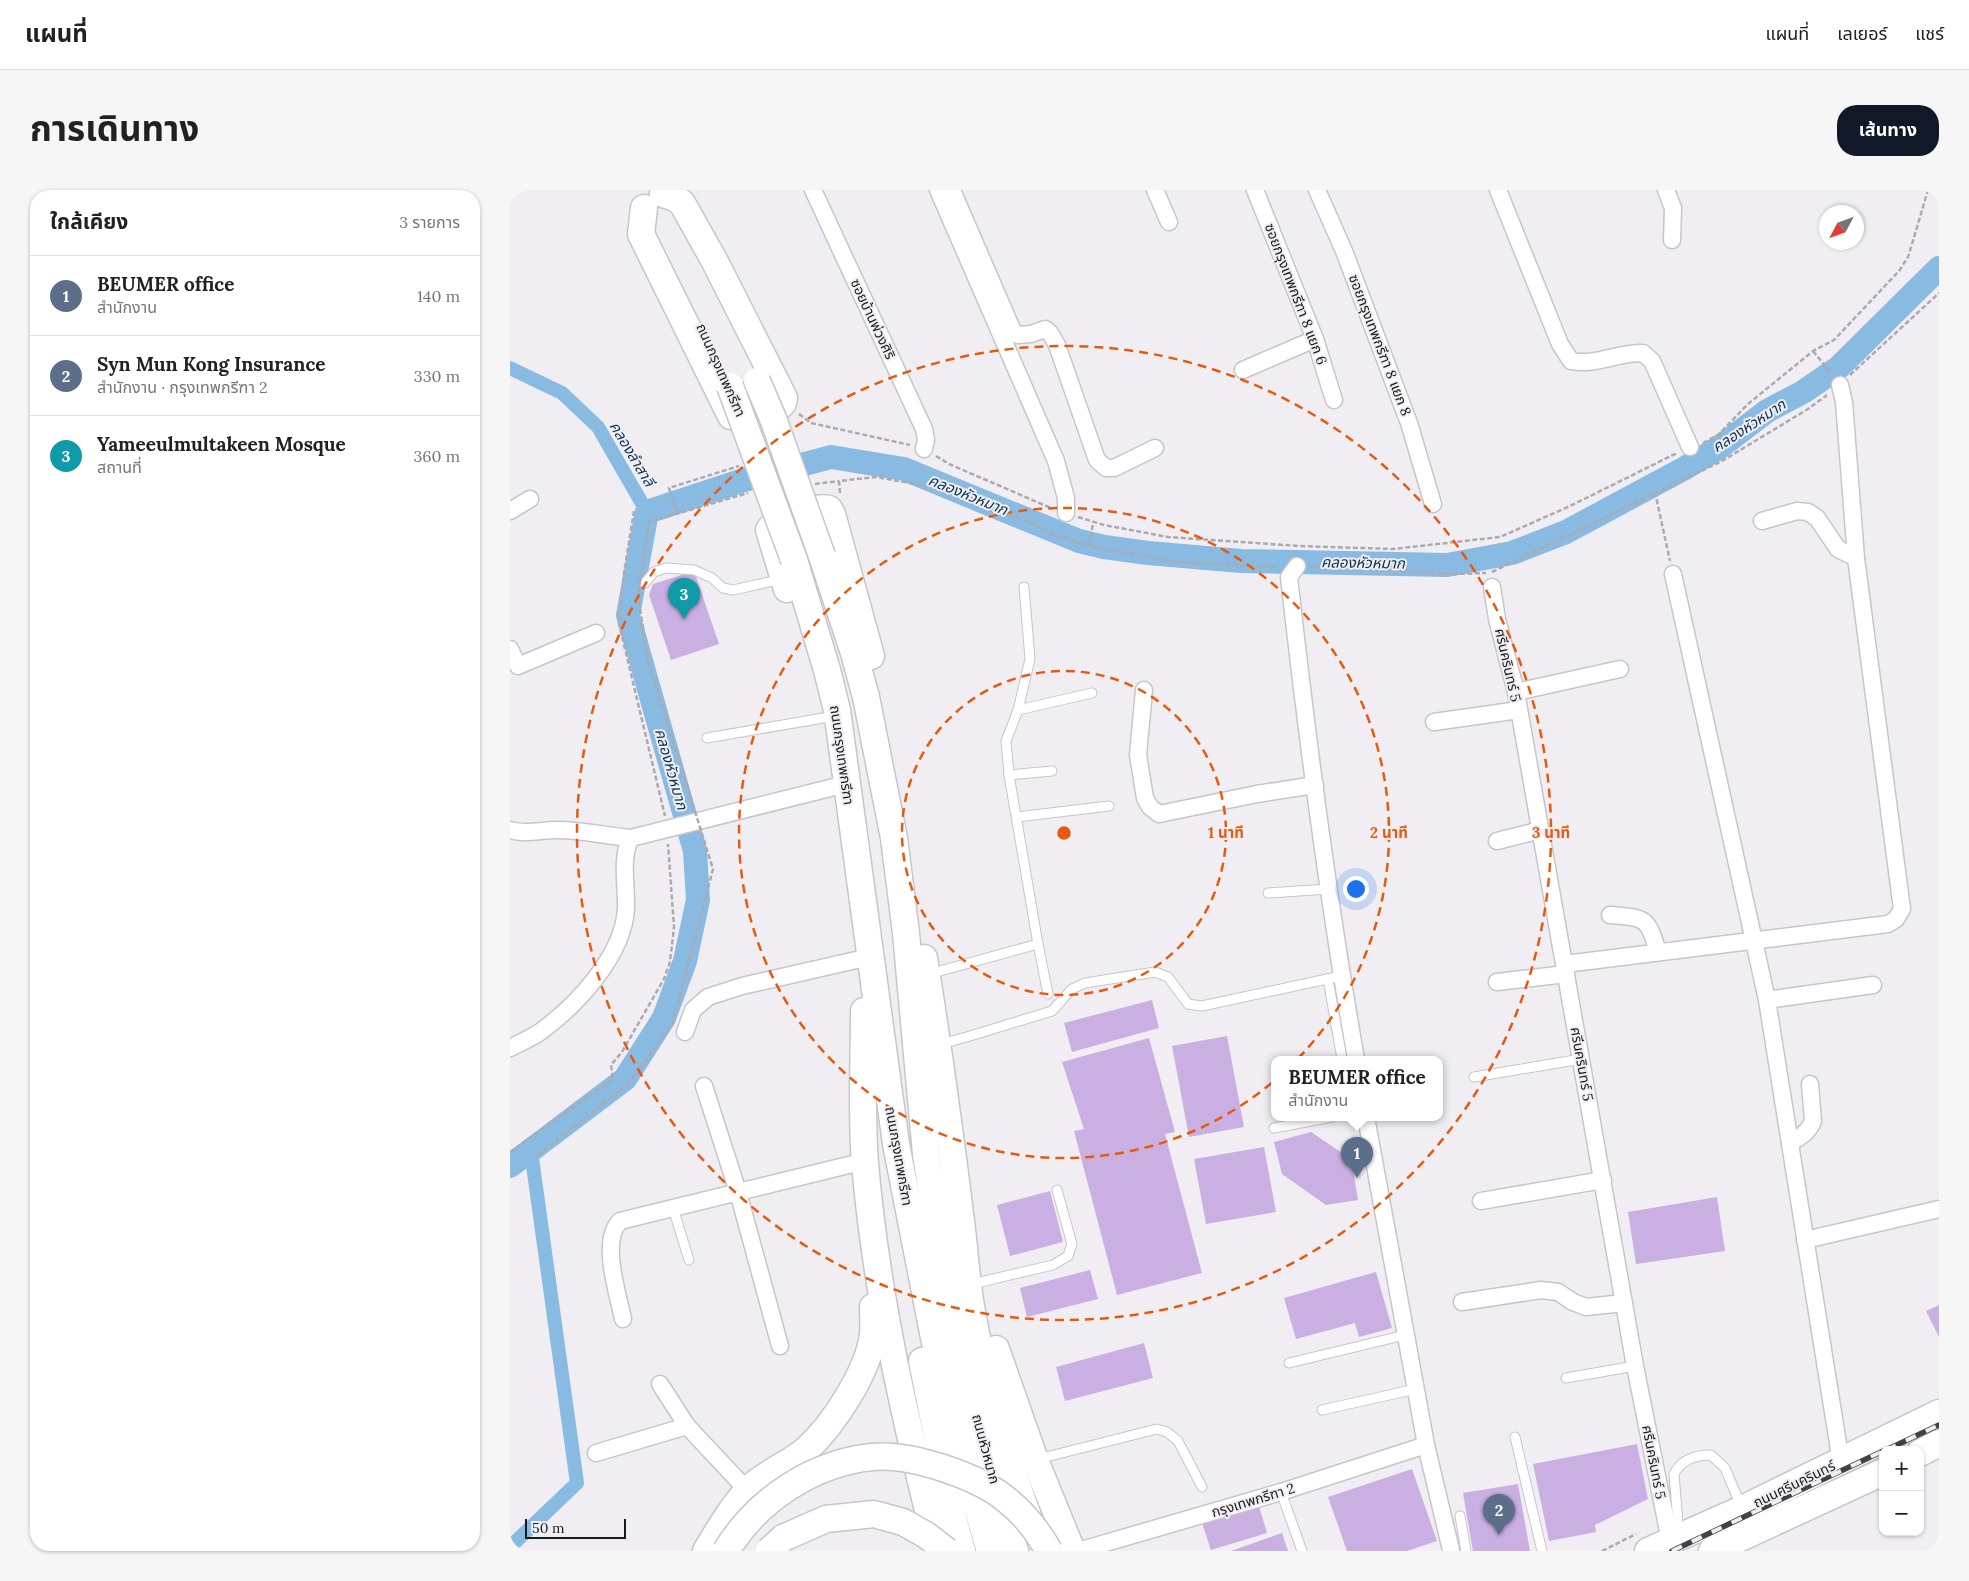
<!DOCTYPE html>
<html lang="th">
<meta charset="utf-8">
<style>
body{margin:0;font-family:Lora,"Noto Sans Thai",serif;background:#f6f6f6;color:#202124}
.controls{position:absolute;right:15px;bottom:15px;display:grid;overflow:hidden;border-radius:10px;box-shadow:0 1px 4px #0004}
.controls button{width:45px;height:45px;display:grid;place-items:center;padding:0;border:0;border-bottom:1px solid #e0e0e0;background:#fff;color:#202124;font:25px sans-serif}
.compass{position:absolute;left:1309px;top:15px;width:45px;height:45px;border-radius:50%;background:#fff;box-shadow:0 1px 4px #0004;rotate:229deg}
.scale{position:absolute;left:15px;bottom:12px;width:101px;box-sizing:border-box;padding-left:5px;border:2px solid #1a191a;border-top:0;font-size:14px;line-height:18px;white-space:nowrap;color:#1a191a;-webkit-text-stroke:4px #f0eef3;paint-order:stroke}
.you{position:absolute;left:845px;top:698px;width:18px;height:18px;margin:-12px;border:4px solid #fff;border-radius:50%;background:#1a73e8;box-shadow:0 0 0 8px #1a73e833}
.badge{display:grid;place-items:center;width:32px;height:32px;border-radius:50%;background:#111827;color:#fff;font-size:16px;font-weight:700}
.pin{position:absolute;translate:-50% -41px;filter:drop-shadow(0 1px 2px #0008)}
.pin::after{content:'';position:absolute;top:26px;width:18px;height:15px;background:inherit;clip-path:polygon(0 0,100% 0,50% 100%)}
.popup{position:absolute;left:761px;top:866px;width:172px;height:65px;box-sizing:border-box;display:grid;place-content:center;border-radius:10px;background:#fff;filter:drop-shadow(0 1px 4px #0005);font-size:16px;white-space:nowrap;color:#757577}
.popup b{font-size:19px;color:#202124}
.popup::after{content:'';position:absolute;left:50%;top:100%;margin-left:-10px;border:10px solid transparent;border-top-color:#fff}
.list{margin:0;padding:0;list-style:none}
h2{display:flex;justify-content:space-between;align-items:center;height:65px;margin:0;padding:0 20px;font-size:21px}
h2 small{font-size:16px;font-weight:400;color:#757577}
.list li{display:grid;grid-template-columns:32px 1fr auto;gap:15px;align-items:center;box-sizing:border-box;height:80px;padding:0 20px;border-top:1px solid #e0e0e0}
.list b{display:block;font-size:19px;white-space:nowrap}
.list p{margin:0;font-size:16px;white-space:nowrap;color:#757577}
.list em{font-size:16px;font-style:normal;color:#757577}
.map{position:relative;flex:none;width:1429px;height:1361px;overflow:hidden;border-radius:20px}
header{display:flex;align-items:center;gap:30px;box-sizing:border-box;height:70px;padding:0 25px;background:#fff;border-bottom:1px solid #e0e0e0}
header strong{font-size:24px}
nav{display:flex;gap:28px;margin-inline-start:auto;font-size:18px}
.intro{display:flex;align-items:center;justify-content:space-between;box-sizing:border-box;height:120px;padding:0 30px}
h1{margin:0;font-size:35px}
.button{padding:12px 22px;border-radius:20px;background:#111827;color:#fff;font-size:18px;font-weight:700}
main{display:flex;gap:30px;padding:0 30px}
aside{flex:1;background:#fff;border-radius:20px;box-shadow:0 1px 4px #0004}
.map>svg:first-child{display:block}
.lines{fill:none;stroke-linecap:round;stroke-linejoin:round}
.canal{stroke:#88bae2;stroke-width:14}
.river{stroke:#88bae2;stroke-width:24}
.building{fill:#caafe3}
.service-casing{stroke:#c8c5ca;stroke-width:11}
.minor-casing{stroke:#c8c5ca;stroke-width:19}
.primary-casing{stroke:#c8c5ca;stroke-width:29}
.path{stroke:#acaaae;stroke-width:2.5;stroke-dasharray:5 2.5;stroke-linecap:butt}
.service{stroke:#fff;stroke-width:9}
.minor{stroke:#fff;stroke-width:16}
.primary{stroke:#fff;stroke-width:26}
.rail-casing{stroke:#424143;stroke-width:5.5}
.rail{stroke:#f0eef3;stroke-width:4;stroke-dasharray:11;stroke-linecap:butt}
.primary-bridge-casing{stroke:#c8c5ca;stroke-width:29;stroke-linecap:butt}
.path-bridge{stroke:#acaaae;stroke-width:2.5;stroke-dasharray:5 2.5;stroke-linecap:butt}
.primary-bridge{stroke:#fff;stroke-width:26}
.ring{fill:none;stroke:#e8590c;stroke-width:2.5;stroke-dasharray:9 6}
.labels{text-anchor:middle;stroke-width:4;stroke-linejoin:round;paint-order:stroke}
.street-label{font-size:14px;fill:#1a191a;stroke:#f0eef3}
.water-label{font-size:15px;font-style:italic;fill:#09314c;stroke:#f0eef3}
.centre{fill:#e8590c;stroke:#f0eef3;stroke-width:2.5}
.ring-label{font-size:15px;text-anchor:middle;font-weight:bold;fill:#e8590c;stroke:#f0eef3;stroke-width:4;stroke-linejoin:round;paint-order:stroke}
</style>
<header>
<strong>แผนที่</strong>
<nav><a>แผนที่</a><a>เลเยอร์</a><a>แชร์</a></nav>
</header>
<div class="intro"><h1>การเดินทาง</h1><a class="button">เส้นทาง</a></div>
<main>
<aside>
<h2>ใกล้เคียง<small>3 รายการ</small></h2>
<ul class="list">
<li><span class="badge" style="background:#5c6f8a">1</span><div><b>BEUMER office</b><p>สำนักงาน</p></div><em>140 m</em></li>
<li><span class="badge" style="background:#5c6f8a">2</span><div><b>Syn Mun Kong Insurance</b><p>สำนักงาน · กรุงเทพกรีฑา 2</p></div><em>330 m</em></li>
<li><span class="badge" style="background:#0f9aa8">3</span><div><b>Yameeulmultakeen Mosque</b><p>สถานที่</p></div><em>360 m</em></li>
</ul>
</aside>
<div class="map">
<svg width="1429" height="1361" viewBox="0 0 1429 1361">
<rect width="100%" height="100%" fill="#f0eef3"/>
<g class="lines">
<g class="canal">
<polyline points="0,178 52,203 88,237 137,322"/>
<polyline points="0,1357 67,1293 21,961"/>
</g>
<polyline class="river" points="0,976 115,889 154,828 175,771 188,710 185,661 118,425 137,322 231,291 321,267 394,279 569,351 594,357 638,363 731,371 937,375 1002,363 1056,342 1175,278 1210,257 1257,221 1293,202 1328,178 1429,78"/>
</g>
<g class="building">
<polygon points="184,381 209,454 161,470 139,405 143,394"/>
<polygon points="642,810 649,838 562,862 554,833"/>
<polygon points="717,846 734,937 679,947 662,856"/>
<polygon points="639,848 665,942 655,944 692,1083 607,1105 564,941 574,939 552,872"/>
<polygon points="801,942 841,969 848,1010 816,1015 772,984 764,952"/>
<polygon points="754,957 766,1022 696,1034 684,969"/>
<polygon points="540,1001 553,1052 500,1066 487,1015"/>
<polygon points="1207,1007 1215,1061 1126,1074 1118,1022"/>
<polygon points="580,1080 588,1109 517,1127 510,1098"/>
<polygon points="866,1082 882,1138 849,1147 845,1133 786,1149 774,1108"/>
<polygon points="1429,1115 1429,1147 1416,1121"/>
<polygon points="634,1153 643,1188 555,1211 546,1177"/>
<polygon points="1127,1254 1138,1309 1085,1335 1086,1342 1039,1351 1023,1274"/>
<polygon points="902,1279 927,1351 897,1361 837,1361 818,1307"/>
<polygon points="1008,1294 1020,1361 963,1361 953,1303"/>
<polygon points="748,1313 757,1343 701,1360 691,1330"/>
<polygon points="772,1343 778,1361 721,1361"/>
</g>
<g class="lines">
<defs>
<g id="service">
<polyline points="135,393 144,382 156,378 184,380 202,388 213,398 223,400 272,389"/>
<polyline points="514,397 520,469 508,520 496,551 499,585 528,754 538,804"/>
<polyline points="508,520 582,503"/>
<polyline points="197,548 325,526"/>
<polyline points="499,585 542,581"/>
<polyline points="507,627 599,616"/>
<polyline points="758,703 819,699"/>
<polyline points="419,784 528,754"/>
<polyline points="818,789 832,869"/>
<polyline points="431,854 460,846 542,821 562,799 575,793 645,782 658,787 678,814 692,816 831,786"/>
<polyline points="964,887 1071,869"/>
<polyline points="764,938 822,927"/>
<polyline points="163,1018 179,1070"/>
<polyline points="466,1093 543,1075 558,1066 562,1054 547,1000"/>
<polyline points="779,1173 895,1145"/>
<polyline points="1056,1188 1125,1176"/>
<polyline points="812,1220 906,1199"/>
<polyline points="1005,1247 1032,1361"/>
<polyline points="528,1269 647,1239 657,1242 668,1251 692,1297"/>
<polyline points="771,1302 792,1361"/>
<polyline points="950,1326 956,1361"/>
<path d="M 1169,1345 L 1164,1284 C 1171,1270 1185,1265 1201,1265 L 1215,1278 L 1231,1316"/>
</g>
<g id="minor">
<polyline points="303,0 414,239 416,250 414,259"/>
<polyline points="428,0 546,271 556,308 556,323"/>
<polyline points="442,0 502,139 507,145 521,144 535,139 540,143 547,155 587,270 596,278 604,278 645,258"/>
<polyline points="645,0 659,32"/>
<polyline points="745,0 805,149 824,210"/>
<polyline points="807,0 834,61 899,233 923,314"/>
<path d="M 988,0 L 1050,154 L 1061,171 C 1087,176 1108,162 1133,163 L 1142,171 L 1180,257"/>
<polyline points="1156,0 1163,18 1162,50"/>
<polyline points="733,180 805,149"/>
<polyline points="0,321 20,309"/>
<polyline points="1252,331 1287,321 1298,322 1307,328 1328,359 1346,368"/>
<path d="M 787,376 L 779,387 C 797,548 818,710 846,869"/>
<polyline points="1163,384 1257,810 1331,1272"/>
<polyline points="982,397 987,429 1006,502 1125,1176 1160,1351"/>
<polyline points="0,459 8,476 86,443"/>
<polyline points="634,500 628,565 635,608 640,617 649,624 747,604 805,595"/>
<polyline points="1006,502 1110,479"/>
<polyline points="924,532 1009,520"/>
<path d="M 0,640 C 16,645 30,640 47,640 C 72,640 96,646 121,648"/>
<polyline points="987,651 1031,640"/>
<path d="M 1100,725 C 1137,728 1137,727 1148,762"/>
<polyline points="1055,774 1378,734 1386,729 1392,719 1346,368 1334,212 1330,195"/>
<polyline points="987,792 1056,784"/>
<polyline points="1257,810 1363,795"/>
<polyline points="175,842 183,820 198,807 232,796 355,768"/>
<path d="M 0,858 C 10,853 21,848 30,842 C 67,815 113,766 116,719 C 117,697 110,667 121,648 L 336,594"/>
<polyline points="194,896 228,1002 270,1156"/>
<polyline points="856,927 916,1255 941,1360"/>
<path d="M 1280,953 C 1290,947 1299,942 1303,931 L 1300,894"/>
<polyline points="971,1011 1093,990"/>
<polyline points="1295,1050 1429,1019"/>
<polyline points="952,1112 1031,1100 1048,1102 1063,1112 1076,1117 1114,1113"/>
<path d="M 113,1129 C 108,1104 90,1051 110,1031 L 355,971"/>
<polyline points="150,1194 177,1236 238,1301"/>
<polyline points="86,1263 177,1236"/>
<polyline points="568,1361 771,1302 916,1255"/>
</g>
<g id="primary">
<polyline points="134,18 131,44 221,226 230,227 270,216 273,213 274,208 204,70 172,13 163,7 153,4"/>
<polyline points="312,366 344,463 356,507 384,648 396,743 416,964 428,1043 449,1157 468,1231 505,1361"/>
<polyline points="284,370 317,480 327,520 386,954 427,1163 446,1245 480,1361"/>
<path d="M 277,399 L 259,340 C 266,329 306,315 319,319 L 322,324 L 361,466"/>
<path d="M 414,768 C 428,855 440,943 451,1031 C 455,1061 456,1091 462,1122 C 474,1192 497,1270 522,1337"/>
<path d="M 354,821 C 354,871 351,923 355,973 C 366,1105 396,1233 428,1361"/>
<polyline points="486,1159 525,1270 562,1361"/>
<polyline points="412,1171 444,1332 452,1361"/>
<polyline points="1410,1263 1429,1253"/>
<path d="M 196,1361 C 209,1340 222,1316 240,1298 C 257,1282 280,1274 297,1259 C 323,1235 359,1181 363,1144 C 364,1135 363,1126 363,1117"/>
<polyline points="1138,1361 1232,1319 1429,1223"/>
<polyline points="1202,1361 1373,1282"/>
</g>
</defs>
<use href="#service" class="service-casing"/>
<use href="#minor" class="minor-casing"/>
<use href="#primary" class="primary-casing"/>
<g class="path">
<polyline points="1303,161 1321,183"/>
<polyline points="1340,185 1429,103"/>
<polyline points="289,224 301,233 400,255"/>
<polyline points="1193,253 1208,245 1238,214 1303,161 1324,150 1389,81 1398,67 1402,54 1418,0"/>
<polyline points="426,266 439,274 541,318"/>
<polyline points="1145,302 1160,371"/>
<polyline points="330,303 329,291 366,287 428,298 519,332 548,346 580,356 667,372 769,377"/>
<polyline points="124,321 114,383 109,434 155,626"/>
<polyline points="167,324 159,298 229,276"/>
<polyline points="568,327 594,335 658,347 789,356 883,359 990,347 1058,317 1167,263"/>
<polyline points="580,355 583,332"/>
<polyline points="800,377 944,384 976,383"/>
<polyline points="982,382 1212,271 1298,219 1317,205"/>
<polyline points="0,962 103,889 101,875 112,862 154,789 160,772 164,737 158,654"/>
<polyline points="1092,1361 1126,1344"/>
</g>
<use href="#service" class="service"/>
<use href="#minor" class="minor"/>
<use href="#primary" class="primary"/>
<defs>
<g id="rail">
<polyline points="1376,1260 1429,1235"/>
<polyline points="1162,1361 1373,1261"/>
</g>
</defs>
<use href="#rail" class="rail-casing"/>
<use href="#rail" class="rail"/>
<defs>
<g id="primary-bridge">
<polyline points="247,191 264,231 312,366"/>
<polyline points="220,196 284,370"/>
<path d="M 216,1361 C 247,1310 303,1273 362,1267 C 400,1263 469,1286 498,1311 C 514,1324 529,1343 539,1361"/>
<polyline points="259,1361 273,1348 316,1329 364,1324 393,1332 416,1345 437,1361"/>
</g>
</defs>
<use href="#primary-bridge" class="primary-bridge-casing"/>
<g class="path-bridge">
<polyline points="305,294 329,291"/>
<polyline points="28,965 118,894 162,835 203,679 138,471 128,405 139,332 238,303"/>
</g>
<use href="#primary-bridge" class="primary-bridge"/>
</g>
<g class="ring">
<circle cx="554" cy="643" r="162"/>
<circle cx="554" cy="643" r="325"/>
<circle cx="554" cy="643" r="487"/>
</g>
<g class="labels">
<g class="street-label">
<text transform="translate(786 104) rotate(69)" y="5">ซอยกรุงเทพกรีฑา 8 แยก 6</text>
<text transform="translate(363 129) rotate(65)" y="5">ซอยบ้านพ่วงศิริ</text>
<text transform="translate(870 155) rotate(69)" y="5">ซอยกรุงเทพกรีฑา 8 แยก 8</text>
<text transform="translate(211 180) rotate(66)" y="5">ถนนกรุงเทพกรีฑา</text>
<text transform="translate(998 475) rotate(77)" y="5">ศรีนครินทร์ 5</text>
<text transform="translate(332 565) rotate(82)" y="5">ถนนกรุงเทพกรีฑา</text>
<text transform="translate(1072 874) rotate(80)" y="5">ศรีนครินทร์ 5</text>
<text transform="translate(389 966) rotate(80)" y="5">ถนนกรุงเทพกรีฑา</text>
<text transform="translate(476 1259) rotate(75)" y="5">ถนนหัวหมาก</text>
<text transform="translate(1144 1272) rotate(79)" y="5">ศรีนครินทร์ 5</text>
<text transform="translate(1284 1294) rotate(-26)" y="5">ถนนศรีนครินทร์</text>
<text transform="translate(743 1310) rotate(-17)" y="5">กรุงเทพกรีฑา 2</text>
</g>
<g class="water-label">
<text transform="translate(1239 236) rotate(-33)" y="5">คลองหัวหมาก</text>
<text transform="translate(122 264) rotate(59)" y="5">คลองลำสาลี</text>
<text transform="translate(458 305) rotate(22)" y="5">คลองหัวหมาก</text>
<text transform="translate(853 373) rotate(1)" y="5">คลองหัวหมาก</text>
<text transform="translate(161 579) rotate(74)" y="5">คลองหัวหมาก</text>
</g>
</g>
<circle cx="554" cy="643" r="8" class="centre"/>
<g class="ring-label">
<text x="716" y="648">1 นาที</text>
<text x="879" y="648">2 นาที</text>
<text x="1041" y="648">3 นาที</text>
</g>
</svg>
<div class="controls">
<button>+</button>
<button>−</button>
</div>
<svg class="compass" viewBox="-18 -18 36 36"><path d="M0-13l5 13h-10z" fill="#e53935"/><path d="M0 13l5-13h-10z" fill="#757577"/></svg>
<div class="scale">50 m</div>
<div class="you"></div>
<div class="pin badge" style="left:847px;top:988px;background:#5c6f8a">1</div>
<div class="popup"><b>BEUMER office</b>สำนักงาน</div>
<div class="pin badge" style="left:989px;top:1345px;background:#5c6f8a">2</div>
<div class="pin badge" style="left:174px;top:429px;background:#0f9aa8">3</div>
</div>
</main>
